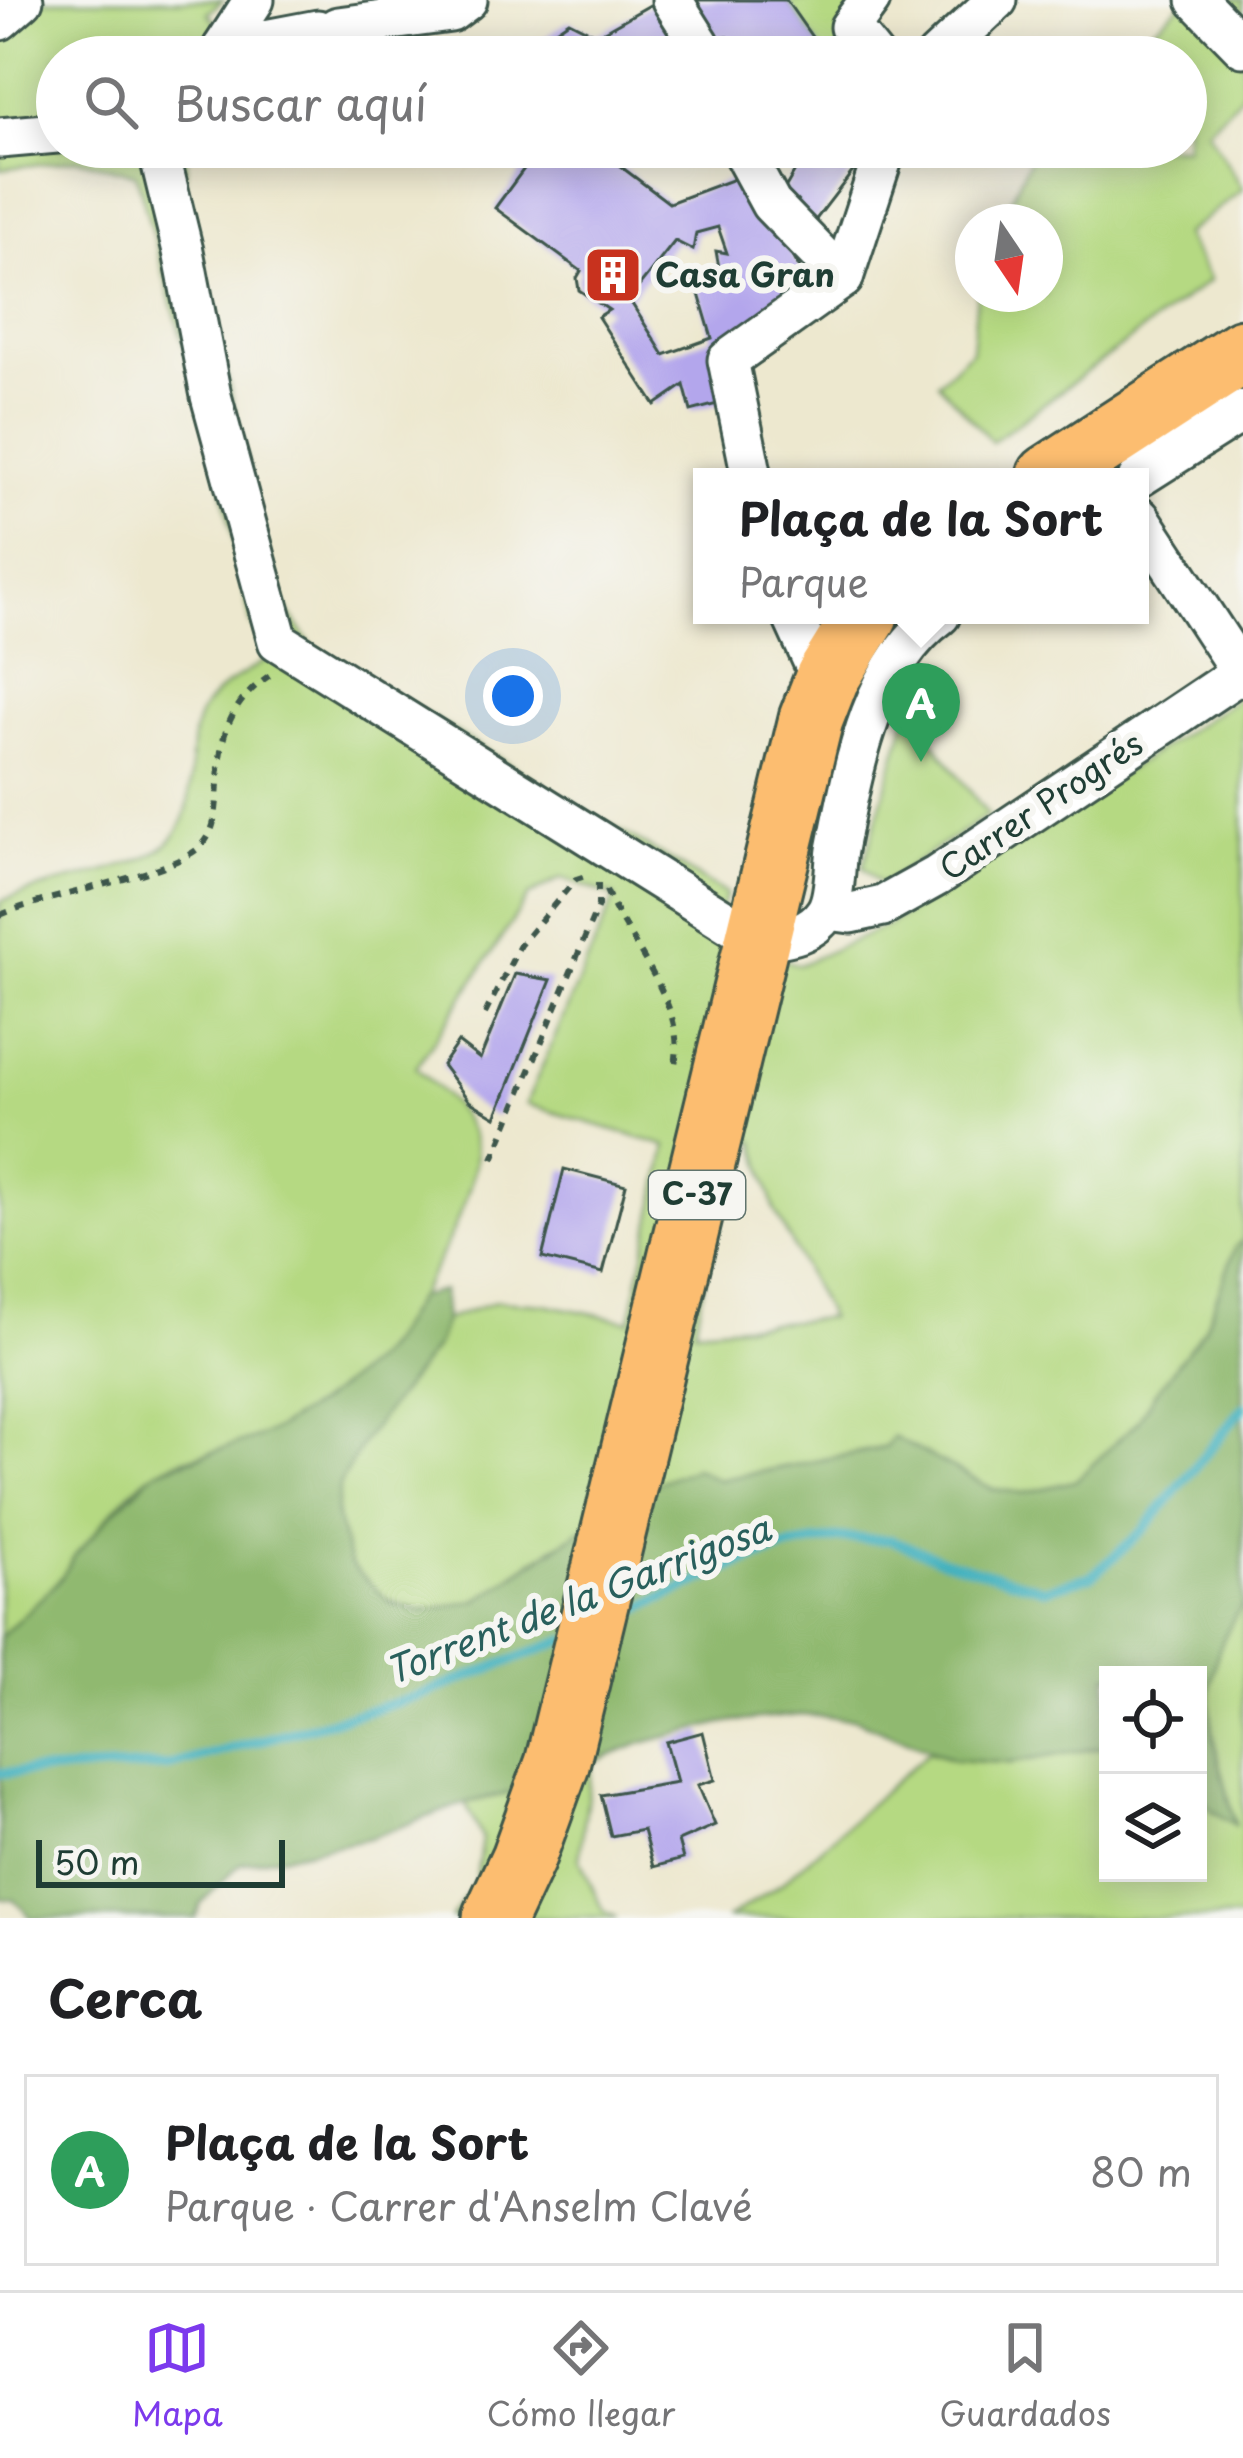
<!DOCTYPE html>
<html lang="es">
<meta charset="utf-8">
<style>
body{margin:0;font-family:"Playpen Sans",sans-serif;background:#f2f2f2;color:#202124}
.controls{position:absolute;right:36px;bottom:36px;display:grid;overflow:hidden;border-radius:0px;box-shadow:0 6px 30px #0003}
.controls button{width:108px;height:108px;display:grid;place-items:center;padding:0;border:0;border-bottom:3px solid #e0e0e0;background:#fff;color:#202124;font:60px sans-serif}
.compass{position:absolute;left:955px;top:204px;width:108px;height:108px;border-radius:50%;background:#fff;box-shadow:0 6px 30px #0003;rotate:167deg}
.scale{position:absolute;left:36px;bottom:30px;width:249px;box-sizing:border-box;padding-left:12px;border:6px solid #1f3d34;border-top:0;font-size:33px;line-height:42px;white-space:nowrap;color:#1f3d34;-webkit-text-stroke:9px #f6f6f2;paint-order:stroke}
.you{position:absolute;left:513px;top:696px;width:42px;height:42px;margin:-30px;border:9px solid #fff;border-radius:50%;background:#1a73e8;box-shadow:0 0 0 18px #1a73e833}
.badge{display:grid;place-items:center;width:78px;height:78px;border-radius:50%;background:#7c3aed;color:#fff;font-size:39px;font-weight:700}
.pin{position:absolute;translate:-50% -99px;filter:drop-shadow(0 3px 6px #0008)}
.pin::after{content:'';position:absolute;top:63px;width:42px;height:36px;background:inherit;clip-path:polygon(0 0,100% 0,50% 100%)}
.popup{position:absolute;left:693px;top:468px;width:456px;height:156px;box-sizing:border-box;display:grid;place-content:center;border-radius:0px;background:#fff;filter:drop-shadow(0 3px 9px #0005);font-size:39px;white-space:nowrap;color:#757577}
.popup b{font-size:45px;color:#202124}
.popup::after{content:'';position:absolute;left:50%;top:100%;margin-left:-24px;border:24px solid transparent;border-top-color:#fff}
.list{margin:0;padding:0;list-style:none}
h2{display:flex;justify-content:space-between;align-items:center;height:156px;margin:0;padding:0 48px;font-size:51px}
h2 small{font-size:39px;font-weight:400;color:#757577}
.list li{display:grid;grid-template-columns:78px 1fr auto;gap:36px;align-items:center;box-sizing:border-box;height:192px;margin:0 24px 24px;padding:0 24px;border:3px solid #e0e0e0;border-radius:0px}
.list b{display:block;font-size:45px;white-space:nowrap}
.list p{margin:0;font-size:39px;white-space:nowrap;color:#757577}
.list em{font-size:39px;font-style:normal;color:#757577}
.icon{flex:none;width:66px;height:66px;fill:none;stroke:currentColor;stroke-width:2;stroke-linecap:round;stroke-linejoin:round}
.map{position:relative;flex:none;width:1243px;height:1918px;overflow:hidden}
.search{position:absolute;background:#fff;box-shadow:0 6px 30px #0003;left:36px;right:36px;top:36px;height:132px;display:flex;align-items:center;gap:30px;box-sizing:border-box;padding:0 42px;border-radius:66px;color:#757577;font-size:45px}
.sheet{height:372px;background:#fff}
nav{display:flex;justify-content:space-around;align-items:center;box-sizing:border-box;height:168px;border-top:3px solid #e0e0e0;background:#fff;font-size:33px;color:#757577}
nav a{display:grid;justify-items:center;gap:6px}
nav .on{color:#7c3aed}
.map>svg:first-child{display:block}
.green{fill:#b5d982;stroke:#6a8b5b;stroke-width:3;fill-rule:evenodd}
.forest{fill:#90b970;stroke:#587b52;stroke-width:3}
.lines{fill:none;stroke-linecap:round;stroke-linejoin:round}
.stream{stroke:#41b0bd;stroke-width:10}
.building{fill:#b3a6ec;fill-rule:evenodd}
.street-casing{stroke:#3e574b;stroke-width:45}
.primary-casing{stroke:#3e574b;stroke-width:69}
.path{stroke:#3e574b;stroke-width:6;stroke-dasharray:9 9;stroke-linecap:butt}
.street{stroke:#fff;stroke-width:39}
.primary{stroke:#fcbd6f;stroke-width:63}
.labels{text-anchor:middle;stroke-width:12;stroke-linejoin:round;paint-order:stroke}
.shield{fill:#f6f6f2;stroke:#60746d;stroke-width:3}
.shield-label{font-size:30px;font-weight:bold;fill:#1f3d34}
.poi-label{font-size:33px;font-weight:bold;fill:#1f3d34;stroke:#f6f6f2;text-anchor:start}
.street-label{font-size:33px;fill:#1f3d34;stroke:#f6f6f2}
.water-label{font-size:36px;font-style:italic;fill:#29605d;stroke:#f6f6f2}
</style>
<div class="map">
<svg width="1243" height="1918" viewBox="0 0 1243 1918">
<rect width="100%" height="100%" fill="#f6f6f2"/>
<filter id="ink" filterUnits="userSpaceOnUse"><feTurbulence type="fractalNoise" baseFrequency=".00833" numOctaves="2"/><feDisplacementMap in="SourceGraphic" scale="24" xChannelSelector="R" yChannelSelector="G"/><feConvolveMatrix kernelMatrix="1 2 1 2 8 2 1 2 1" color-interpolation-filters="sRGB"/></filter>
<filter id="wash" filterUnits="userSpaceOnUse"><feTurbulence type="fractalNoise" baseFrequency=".004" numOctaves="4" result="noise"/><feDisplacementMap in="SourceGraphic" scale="48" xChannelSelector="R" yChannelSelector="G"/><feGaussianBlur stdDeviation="2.7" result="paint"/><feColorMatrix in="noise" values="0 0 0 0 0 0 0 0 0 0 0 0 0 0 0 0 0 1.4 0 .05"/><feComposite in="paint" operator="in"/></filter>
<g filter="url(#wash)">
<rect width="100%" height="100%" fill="#ede8cf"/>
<g class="green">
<path d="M 0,0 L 223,0 L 208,13 L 240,52 L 343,56 L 57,57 L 57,147 L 188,147 L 184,187 L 277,596 L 311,645 L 726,894 L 713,935 L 799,965 L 889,925 L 1243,695 L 1243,1240 L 1236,1247 L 1205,1328 L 1154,1394 L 1139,1421 L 1075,1481 L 1023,1493 L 993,1489 L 937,1461 L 885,1447 L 718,1480 L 695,1468 C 647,1495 598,1521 551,1549 C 527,1562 507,1582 483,1596 C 439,1622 383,1610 353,1569 C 337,1548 332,1505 341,1481 C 364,1420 423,1381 445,1320 L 497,1301 L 544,1304 L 630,1321 L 667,1146 L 526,1104 L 615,897 L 561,878 L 529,896 L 416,1068 C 439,1089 469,1114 475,1147 C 484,1191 401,1338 368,1366 C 338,1391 304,1415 270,1433 C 235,1451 190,1451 157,1471 C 119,1493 87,1547 59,1580 C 42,1601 19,1618 0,1637 L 0,902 C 45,881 134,873 167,844 C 208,807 176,747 205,706 C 220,685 252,670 272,656 L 251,623 L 217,463 L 136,174 L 78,159 L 0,169 ZM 730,1141 L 755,1141 L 775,1211 L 829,1318 L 695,1329 Z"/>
<polygon points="786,0 863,0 850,57 826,57"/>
<polygon points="1186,0 1243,0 1243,93 1207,130 1243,189 1184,235 1210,280 992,442 938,382 972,350 977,294 1045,294 1045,222 1001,222 1035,147 1186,147 1186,57 1121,57"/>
<polygon points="909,709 988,815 881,885 863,867"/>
<path d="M 1243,1604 L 1243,1918 L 728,1918 L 782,1883 L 928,1752 L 955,1760 L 1011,1763 L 1108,1746 L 1108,1873 L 1198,1873 L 1198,1793 L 1212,1810 L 1235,1823 C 1215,1736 1187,1686 1243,1604 Z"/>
<polygon points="593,1760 579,1858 603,1911 617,1918 452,1918 476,1880 482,1838 465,1803 520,1791"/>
</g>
<path class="forest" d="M 1243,1240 L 1243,1604 C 1187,1686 1215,1737 1235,1825 L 1212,1810 L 1198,1793 L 1198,1675 L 1108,1675 L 1108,1746 L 1011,1763 L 955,1760 L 854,1719 L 800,1715 L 722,1723 L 642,1743 L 520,1791 L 465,1803 L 370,1838 L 240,1864 L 201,1903 L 195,1918 L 32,1918 L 13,1900 L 0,1898 L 0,1637 L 60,1580 L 75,1555 L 113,1513 L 156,1471 L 269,1433 L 322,1401 L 367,1366 L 389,1344 L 417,1297 L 442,1291 L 445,1320 L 436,1346 L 366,1437 L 340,1483 L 336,1514 L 350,1565 L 392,1604 L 422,1611 L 478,1600 L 645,1487 L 695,1468 L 718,1480 L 885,1448 L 893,1437 L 993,1489 L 1023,1493 L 1075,1481 L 1138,1421 L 1154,1394 L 1205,1328 L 1236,1246 Z"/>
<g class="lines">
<g class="stream">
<polyline points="615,1619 741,1563 789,1547 838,1538 892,1540 943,1560 1044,1589 1092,1576 1143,1531 1243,1408"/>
<polyline points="0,1773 169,1766 419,1696 565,1640"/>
</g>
</g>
<g id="blocks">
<g class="building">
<polygon points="689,0 786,0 826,57 742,57 728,37 706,38"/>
<polygon points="657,1 690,49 677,57 552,57 541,40 569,21 597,35"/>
<path d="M 540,147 L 595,147 L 669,203 L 739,177 L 782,237 L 808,283 L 715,348 L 729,401 L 691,411 L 684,385 L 655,405 L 598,317 L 609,310 L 579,290 L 577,278 L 581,271 L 495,208 ZM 718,227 L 727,253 L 716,251 L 720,273 L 694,277 L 712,338 L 664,355 L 629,299 L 675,241 L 693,250 L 696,233 Z"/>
<polygon points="790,147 860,147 857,166 811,226 777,202 795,171 780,161"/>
<polygon points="515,974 551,980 496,1117 469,1101 442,1065 458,1042 480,1059"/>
<polygon points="564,1169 626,1185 603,1273 542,1258"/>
<polygon points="703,1732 715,1780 698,1785 715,1825 678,1841 683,1859 653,1867 643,1830 611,1836 601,1795 677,1782 666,1742"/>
</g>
</g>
</g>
<g filter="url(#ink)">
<use href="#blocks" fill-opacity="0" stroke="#3e574b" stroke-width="3"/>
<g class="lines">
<defs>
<g id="street">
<polyline points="672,0 699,43 704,57"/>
<polyline points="870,0 850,27 874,57"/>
<polyline points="1197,0 1243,47"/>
<polyline points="0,20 23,0"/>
<polyline points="223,48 318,30"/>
<polyline points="223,48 254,0"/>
<polyline points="289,57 338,27 451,12 467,0"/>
<polyline points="936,57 997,0"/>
<polyline points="0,138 57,133"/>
<path d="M 152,147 L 158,149 L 183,251 L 211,396 L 278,641 L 758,941 C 783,937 810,936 825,913 C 836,898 834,868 837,850 C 853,770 870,666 940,615"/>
<polyline points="740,147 771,204 843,278"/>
<polyline points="752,477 728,360 843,278 886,147"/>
<polyline points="1139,477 1243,411"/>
<polyline points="1140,518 1241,672"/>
<polyline points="792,615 813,661 827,678"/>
<polyline points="828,910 851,913 883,906 937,876 1243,671"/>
</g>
<g id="primary">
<polyline points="1049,477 1243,351"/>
<polyline points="495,1918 523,1858 557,1764 811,719 827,678 866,615"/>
</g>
</defs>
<use href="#street" class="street-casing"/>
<use href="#primary" class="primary-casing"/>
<g class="path">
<path d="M 606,890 C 628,944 687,1004 675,1064"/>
<path d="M 0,915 C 49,894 167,876 200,847 C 238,812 189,730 270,675"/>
<polyline points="485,1014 520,945 576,879 586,876"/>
<polyline points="493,1159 598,906 598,881"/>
</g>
<use href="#street" class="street"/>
<use href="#primary" class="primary"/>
</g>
</g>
<defs>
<symbol id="building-square" viewBox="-11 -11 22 22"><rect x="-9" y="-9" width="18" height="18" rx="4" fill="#c8321e" stroke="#f6f6f2"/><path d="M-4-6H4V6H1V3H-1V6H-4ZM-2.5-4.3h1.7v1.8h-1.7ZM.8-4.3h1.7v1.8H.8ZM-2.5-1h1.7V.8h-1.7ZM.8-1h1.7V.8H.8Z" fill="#fff"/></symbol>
</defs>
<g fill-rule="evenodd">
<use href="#building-square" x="580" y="242" width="66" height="66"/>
</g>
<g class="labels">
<rect class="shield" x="649" y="1171" width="96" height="48" rx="9"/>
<g class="shield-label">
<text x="697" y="1205">C-37</text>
</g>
<g class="poi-label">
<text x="655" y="287">Casa Gran</text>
</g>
<g class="street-label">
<text transform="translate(1041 806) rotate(-34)" y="12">Carrer Progrés</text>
</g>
<g class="water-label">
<text transform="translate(578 1600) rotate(-21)" y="13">Torrent de la Garrigosa</text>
</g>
</g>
</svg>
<div class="controls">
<button><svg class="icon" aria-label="locate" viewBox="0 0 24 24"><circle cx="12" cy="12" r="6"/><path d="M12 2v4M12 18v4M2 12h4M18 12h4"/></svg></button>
<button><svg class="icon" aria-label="layers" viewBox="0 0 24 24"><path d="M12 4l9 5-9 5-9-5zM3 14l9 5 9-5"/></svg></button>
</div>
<svg class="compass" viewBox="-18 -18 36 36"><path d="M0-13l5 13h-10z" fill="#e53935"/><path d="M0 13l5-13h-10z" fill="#757577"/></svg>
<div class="scale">50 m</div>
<div class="you"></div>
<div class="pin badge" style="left:921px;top:762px;background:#2e9e5b">A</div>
<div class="popup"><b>Plaça de la Sort</b>Parque</div>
<div class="search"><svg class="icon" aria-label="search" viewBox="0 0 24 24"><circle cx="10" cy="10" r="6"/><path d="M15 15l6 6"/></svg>Buscar aquí</div>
</div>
<section class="sheet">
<h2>Cerca<small></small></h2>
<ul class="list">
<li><span class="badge" style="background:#2e9e5b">A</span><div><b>Plaça de la Sort</b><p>Parque · Carrer d'Anselm Clavé</p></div><em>80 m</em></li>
</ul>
</section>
<nav>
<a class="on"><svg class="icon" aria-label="map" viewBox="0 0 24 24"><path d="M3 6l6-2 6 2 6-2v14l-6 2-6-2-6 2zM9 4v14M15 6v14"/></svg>Mapa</a>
<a><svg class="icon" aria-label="directions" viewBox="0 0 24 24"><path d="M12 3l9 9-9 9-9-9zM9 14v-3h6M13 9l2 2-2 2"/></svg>Cómo llegar</a>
<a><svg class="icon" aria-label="saved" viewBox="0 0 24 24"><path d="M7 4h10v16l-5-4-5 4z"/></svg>Guardados</a>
</nav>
